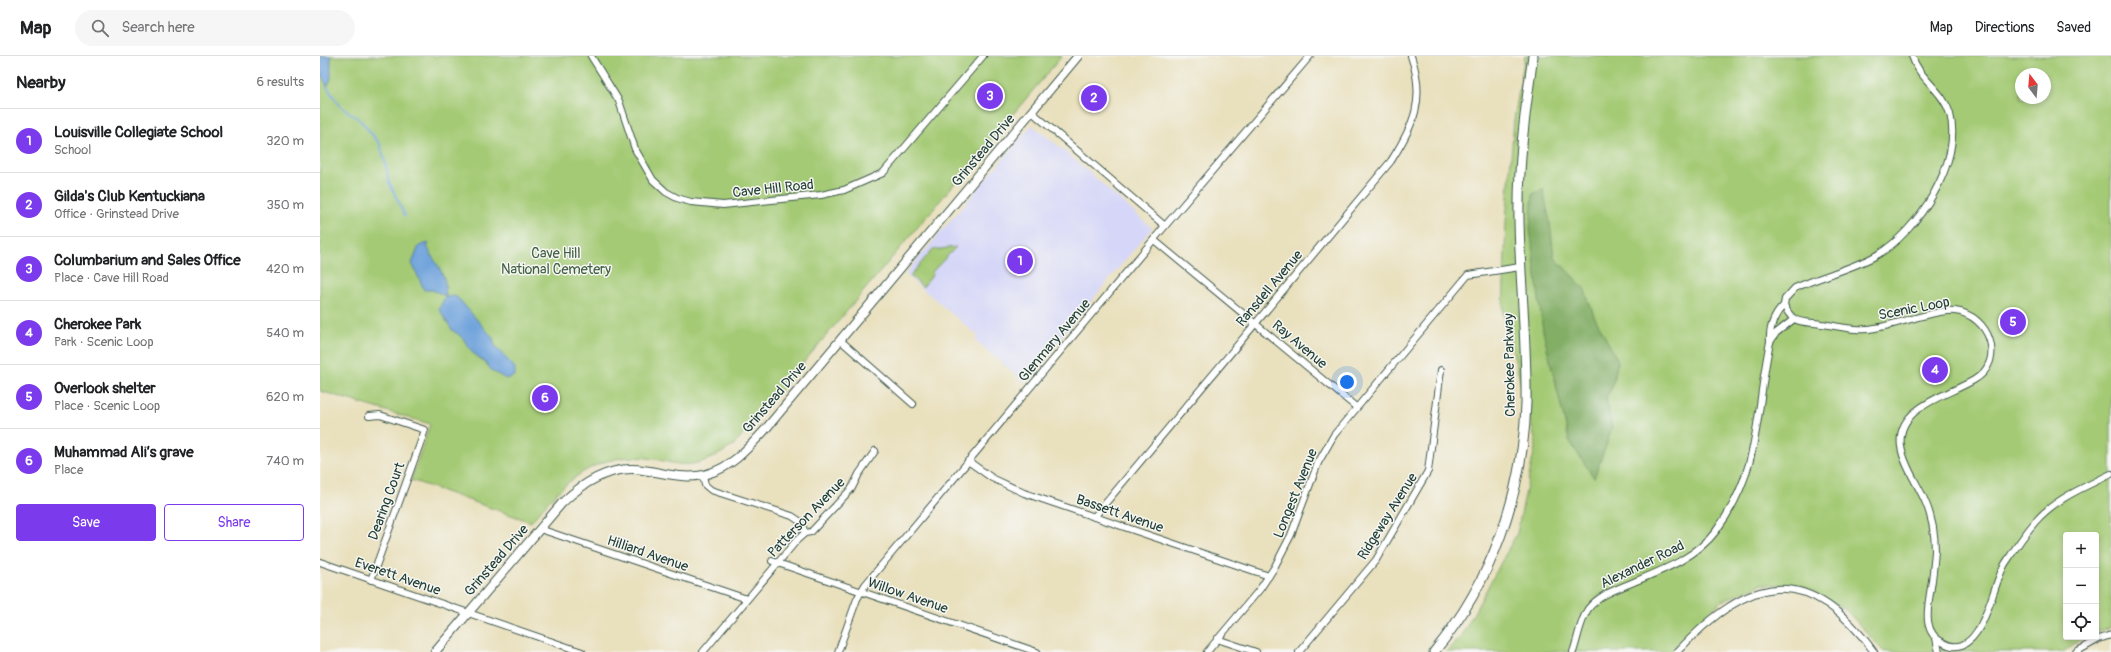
<!DOCTYPE html>
<meta charset="utf-8">
<style>
body{margin:0;font-family:Pangolin,sans-serif;background:#f6f6f6;color:#202124}
.controls{position:absolute;right:12px;bottom:12px;display:grid;overflow:hidden;border-radius:4px;box-shadow:0 2px 6px #0003}
.controls button{width:36px;height:36px;display:grid;place-items:center;padding:0;border:0;border-bottom:1px solid #e0e0e0;background:#fff;color:#202124;font:20px sans-serif}
.compass{position:absolute;left:1695px;top:12px;width:36px;height:36px;border-radius:50%;background:#fff;box-shadow:0 2px 6px #0003;rotate:344deg}
.you{position:absolute;left:1027px;top:326px;width:14px;height:14px;margin:-10px;border:3px solid #fff;border-radius:50%;background:#1a73e8;box-shadow:0 0 0 6px #1a73e833}
.badge{display:grid;place-items:center;width:26px;height:26px;border-radius:50%;background:#7c3aed;color:#fff;font-size:13px;font-weight:700}
.pin{position:absolute;translate:-50% -50%;border:2px solid #fff;box-shadow:0 1px 4px #0006}
.list{margin:0;padding:0;list-style:none}
h2{display:flex;justify-content:space-between;align-items:center;height:52px;margin:0;padding:0 16px;font-size:17px}
h2 small{font-size:13px;font-weight:400;color:#757577}
.list li{display:grid;grid-template-columns:26px 1fr auto;gap:12px;align-items:center;box-sizing:border-box;height:64px;padding:0 16px;border-top:1px solid #e0e0e0}
.list b{display:block;font-size:15px;white-space:nowrap}
.list p{margin:0;font-size:13px;white-space:nowrap;color:#757577}
.list em{font-size:13px;font-style:normal;color:#757577}
.actions{display:flex;gap:8px;padding:12px 16px}
.actions a{flex:1;padding:9px 0;border:1px solid #7c3aed;border-radius:4px;text-align:center;font-size:14px;color:#7c3aed}
.actions .main{background:#7c3aed;color:#fff}
.icon{flex:none;width:22px;height:22px;fill:none;stroke:currentColor;stroke-width:2;stroke-linecap:round;stroke-linejoin:round}
.map{position:relative;flex:none;width:1791px;height:596px;overflow:hidden}
header{display:flex;align-items:center;gap:24px;box-sizing:border-box;height:56px;padding:0 20px;background:#fff;border-bottom:1px solid #e0e0e0}
header strong{font-size:19px}
nav{display:flex;gap:22px;margin-inline-start:auto;font-size:14px}
.search{width:280px;height:36px;background:#f6f6f6;display:flex;align-items:center;gap:10px;box-sizing:border-box;padding:0 14px;border-radius:22px;color:#757577;font-size:15px}
main{display:flex}
aside{flex:1;background:#fff}
.map>svg:first-child{display:block}
.built{fill:#d6d7f8}
.green{fill:#a4ca74;stroke:#628454;fill-rule:evenodd}
.forest{fill:#83ae66;stroke:#51764d}
.water{fill:#70a3dc;stroke:#487088}
.lines{fill:none;stroke-linecap:round;stroke-linejoin:round}
.stream{stroke:#70a3dc;stroke-width:2}
.minor-casing{stroke:#3d5549;stroke-width:8}
.secondary-casing{stroke:#3d5549;stroke-width:10}
.primary-casing{stroke:#3d5549;stroke-width:11}
.minor{stroke:#fff;stroke-width:6}
.secondary{stroke:#fff;stroke-width:8}
.primary{stroke:#fff;stroke-width:9}
.labels{text-anchor:middle;stroke-width:3;stroke-linejoin:round;paint-order:stroke}
.street-label{font-size:14px;fill:#1f3d34;stroke:#f6f6f2}
.park-label{font-size:14px;fill:#406044;stroke:#f6f6f2}
</style>
<header>
<strong>Map</strong>
<div class="search"><svg class="icon" aria-label="search" viewBox="0 0 24 24"><circle cx="10" cy="10" r="6"/><path d="M15 15l6 6"/></svg>Search here</div>
<nav><a>Map</a><a>Directions</a><a>Saved</a></nav>
</header>
<main>
<aside>
<h2>Nearby<small>6 results</small></h2>
<ul class="list">
<li><span class="badge">1</span><div><b>Louisville Collegiate School</b><p>School</p></div><em>320 m</em></li>
<li><span class="badge">2</span><div><b>Gilda's Club Kentuckiana</b><p>Office · Grinstead Drive</p></div><em>350 m</em></li>
<li><span class="badge">3</span><div><b>Columbarium and Sales Office</b><p>Place · Cave Hill Road</p></div><em>420 m</em></li>
<li><span class="badge">4</span><div><b>Cherokee Park</b><p>Park · Scenic Loop</p></div><em>540 m</em></li>
<li><span class="badge">5</span><div><b>Overlook shelter</b><p>Place · Scenic Loop</p></div><em>620 m</em></li>
<li><span class="badge">6</span><div><b>Muhammad Ali’s grave</b><p>Place</p></div><em>740 m</em></li>
</ul>
<div class="actions"><a class="main">Save</a><a>Share</a></div>
</aside>
<div class="map">
<svg width="1791" height="596" viewBox="0 0 1791 596">
<rect width="100%" height="100%" fill="#f6f6f2"/>
<filter id="ink" filterUnits="userSpaceOnUse"><feTurbulence type="fractalNoise" baseFrequency=".025" numOctaves="2"/><feDisplacementMap in="SourceGraphic" scale="8" xChannelSelector="R" yChannelSelector="G"/><feConvolveMatrix kernelMatrix="1 2 1 2 8 2 1 2 1" color-interpolation-filters="sRGB"/></filter>
<filter id="wash" filterUnits="userSpaceOnUse"><feTurbulence type="fractalNoise" baseFrequency=".012" numOctaves="4" result="noise"/><feDisplacementMap in="SourceGraphic" scale="16" xChannelSelector="R" yChannelSelector="G"/><feGaussianBlur stdDeviation="0.9" result="paint"/><feColorMatrix in="noise" values="0 0 0 0 0 0 0 0 0 0 0 0 0 0 0 0 0 1.4 0 .05"/><feComposite in="paint" operator="in"/></filter>
<g filter="url(#wash)">
<rect width="100%" height="100%" fill="#e9e0bd"/>
<polygon class="built" points="712,69 747,97 832,172 704,326 655,284 658,280 585,218"/>
<g class="green">
<path d="M 0,0 L 742,0 L 414,389 C 398,400 378,411 358,408 C 349,407 342,404 334,403 C 278,393 243,426 211,466 L 91,424 L 110,368 L 0,335 Z"/>
<path d="M 1205,0 L 1791,0 L 1791,571 L 1776,576 L 1776,479 L 1746,479 L 1746,581 L 1764,581 L 1743,596 L 1564,596 L 1525,553 L 1483,530 L 1442,528 L 1402,545 L 1369,575 L 1351,596 L 1126,596 L 1142,579 L 1197,477 L 1216,387 L 1183,257 L 1186,165 L 1194,64 ZM 1701,18 L 1725,18 L 1725,42 L 1701,42 Z"/>
<polygon points="636,191 613,215 611,221 603,231 590,220 612,194"/>
</g>
<polygon class="forest" points="1223,133 1230,167 1234,201 1264,232 1274,260 1298,305 1292,332 1286,341 1292,373 1274,422 1249,384 1223,275 1210,172 1213,138"/>
<g class="water">
<polygon points="0,0 11,0 11,23 7,31 0,16"/>
<path d="M 108,187 L 109,189 L 107,190 C 111,201 120,210 124,222 C 126,228 125,235 126,241 L 134,240 L 138,242 L 173,282 L 175,290 L 195,312 L 195,320 L 186,323 L 172,315 L 166,307 L 153,297 L 142,281 L 132,274 L 119,253 L 125,241 L 124,239 L 112,234 L 104,234 L 92,207 L 99,190 Z"/>
</g>
<g class="lines">
<polyline class="stream" points="7,31 19,49 40,64 60,88 65,105 69,126 85,160"/>
</g>
</g>
<g filter="url(#ink)">
<g class="lines">
<defs>
<g id="minor">
<polyline points="271,0 299,45 315,93 333,124 346,136 357,142 371,146 403,149 501,139 524,134 563,117 663,0"/>
<path d="M 1592,0 C 1599,23 1623,34 1630,58 C 1643,106 1598,175 1557,199 C 1532,213 1501,220 1475,232 L 1465,243 L 1464,249 C 1473,269 1482,265 1501,268 C 1519,270 1537,276 1555,272 C 1576,269 1617,253 1635,255 C 1669,259 1687,305 1654,324 C 1635,335 1613,341 1596,355 C 1562,383 1593,417 1605,445 C 1612,461 1615,477 1615,495 C 1614,507 1613,519 1611,531 C 1608,551 1601,577 1624,587 C 1629,590 1636,591 1642,589 C 1666,580 1673,528 1685,508 C 1694,494 1704,479 1715,466 C 1736,442 1763,432 1791,418"/>
<polyline points="712,56 845,170"/>
<polyline points="834,184 1036,351"/>
<polyline points="520,284 593,348"/>
<polyline points="1450,286 1456,277 1474,263"/>
<polyline points="49,360 60,359 105,374 51,524"/>
<polyline points="648,405 672,422 704,437 949,520"/>
<polyline points="383,419 385,429 391,434 472,460 481,466 485,477"/>
<path d="M 774,461 L 1071,105 C 1094,69 1106,43 1091,0"/>
<polyline points="220,473 427,543"/>
<polyline points="452,505 717,596"/>
<polyline points="0,506 262,596"/>
<polyline points="1616,582 1619,596"/>
<polyline points="897,583 936,596"/>
<polyline points="383,596 477,484 485,477 491,476 532,432 539,418 555,395"/>
<polyline points="518,596 537,543 545,529 845,170 990,0"/>
<polyline points="887,596 940,533 954,512 971,479 998,407 1014,379 1148,219 1200,211"/>
<polyline points="979,596 1056,504 1108,415 1121,314"/>
<path d="M 1253,596 C 1258,582 1260,565 1268,553 C 1278,540 1294,534 1309,528 C 1340,515 1375,503 1396,475 C 1442,413 1435,356 1450,286 C 1449,271 1454,259 1464,249"/>
<path d="M 1357,596 C 1428,520 1487,504 1554,596"/>
<polyline points="1756,596 1779,583 1791,579"/>
</g>
<path id="secondary" d="M 115,596 L 242,447 C 264,426 292,409 323,414 C 345,417 367,425 390,417 C 413,410 428,392 444,375 L 758,0"/>
<path id="primary" d="M 1114,596 C 1172,526 1203,438 1206,347 C 1207,286 1200,225 1199,164 C 1198,108 1205,55 1213,0"/>
</defs>
<use href="#minor" class="minor-casing"/>
<use href="#secondary" class="secondary-casing"/>
<use href="#primary" class="primary-casing"/>
<use href="#minor" class="minor"/>
<use href="#secondary" class="secondary"/>
<use href="#primary" class="primary"/>
</g>
</g>
<g class="labels">
<g class="street-label">
<text transform="translate(663 94) rotate(-50)" y="5">Grinstead Drive</text>
<text transform="translate(453 132) rotate(-6)" y="5">Cave Hill Road</text>
<text transform="translate(949 232) rotate(-50)" y="5">Ransdell Avenue</text>
<text transform="translate(1594 252) rotate(-11)" y="5">Scenic Loop</text>
<text transform="translate(734 284) rotate(-50)" y="5">Glenmary Avenue</text>
<text transform="translate(980 288) rotate(40)" y="5">Ray Avenue</text>
<text transform="translate(1189 309) rotate(-91)" y="5">Cherokee Parkway</text>
<text transform="translate(454 341) rotate(-49)" y="5">Grinstead Drive</text>
<text transform="translate(975 437) rotate(-68)" y="5">Longest Avenue</text>
<text transform="translate(66 445) rotate(-70)" y="5">Dearing Court</text>
<text transform="translate(800 457) rotate(19)" y="5">Bassett Avenue</text>
<text transform="translate(1067 460) rotate(-58)" y="5">Ridgeway Avenue</text>
<text transform="translate(486 461) rotate(-46)" y="5">Patterson Avenue</text>
<text transform="translate(328 497) rotate(19)" y="5">Hilliard Avenue</text>
<text transform="translate(176 504) rotate(-49)" y="5">Grinstead Drive</text>
<text transform="translate(1322 508) rotate(-26)" y="5">Alexander Road</text>
<text transform="translate(78 520) rotate(19)" y="5">Everett Avenue</text>
<text transform="translate(588 539) rotate(19)" y="5">Willow Avenue</text>
</g>
<g class="park-label">
<text x="236" y="202">Cave Hill<tspan x="236" dy="16">National Cemetery</tspan></text>
</g>
</g>
</svg>
<div class="controls">
<button>+</button>
<button>−</button>
<button><svg class="icon" aria-label="locate" viewBox="0 0 24 24"><circle cx="12" cy="12" r="6"/><path d="M12 2v4M12 18v4M2 12h4M18 12h4"/></svg></button>
</div>
<svg class="compass" viewBox="-18 -18 36 36"><path d="M0-13l5 13h-10z" fill="#e53935"/><path d="M0 13l5-13h-10z" fill="#757577"/></svg>
<div class="you"></div>
<div class="pin badge" style="left:700px;top:205px">1</div>
<div class="pin badge" style="left:774px;top:42px">2</div>
<div class="pin badge" style="left:670px;top:40px">3</div>
<div class="pin badge" style="left:1615px;top:314px">4</div>
<div class="pin badge" style="left:1693px;top:266px">5</div>
<div class="pin badge" style="left:225px;top:342px">6</div>
</div>
</main>
